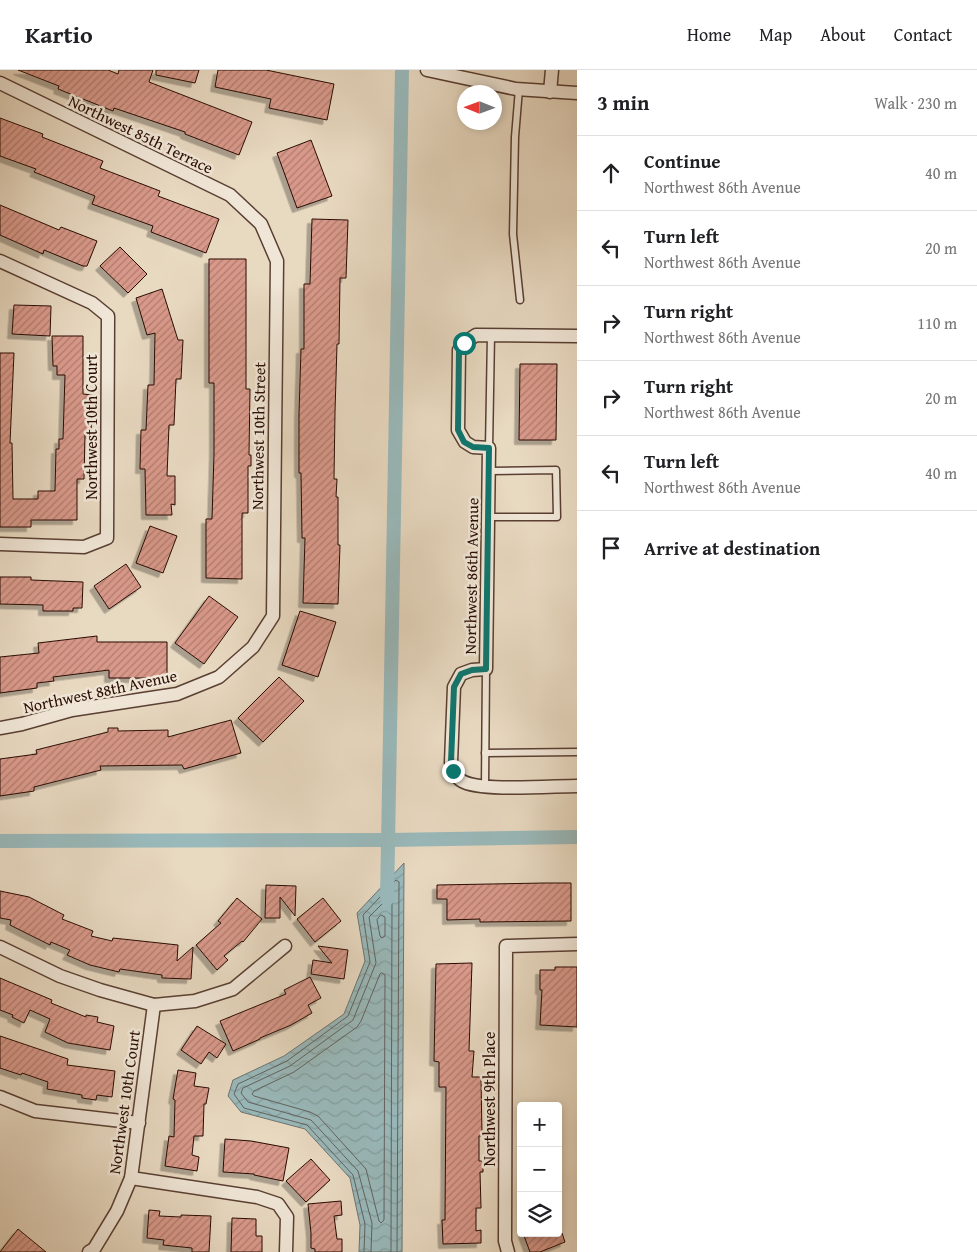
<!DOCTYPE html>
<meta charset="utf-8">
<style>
body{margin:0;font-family:"Gentium Book Plus",serif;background:#f2f2f2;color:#202124}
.controls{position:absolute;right:15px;bottom:15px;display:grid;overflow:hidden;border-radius:5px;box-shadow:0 2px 8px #0003}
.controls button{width:45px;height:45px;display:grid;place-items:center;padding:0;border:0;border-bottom:1px solid #e0e0e0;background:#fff;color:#202124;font:25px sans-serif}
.compass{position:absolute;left:457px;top:15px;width:45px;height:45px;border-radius:50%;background:#fff;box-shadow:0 2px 8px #0003;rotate:271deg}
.stop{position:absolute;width:15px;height:15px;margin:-11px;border:4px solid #0f766e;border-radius:50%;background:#fff}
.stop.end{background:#0f766e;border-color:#fff;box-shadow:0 1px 5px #0008}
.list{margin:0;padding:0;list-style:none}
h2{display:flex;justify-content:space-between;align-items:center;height:65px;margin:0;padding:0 20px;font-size:21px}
h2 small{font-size:16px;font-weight:400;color:#757577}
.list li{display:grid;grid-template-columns:32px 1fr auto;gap:15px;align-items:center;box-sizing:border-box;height:75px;padding:0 20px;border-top:1px solid #e0e0e0}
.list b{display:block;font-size:19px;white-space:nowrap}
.list p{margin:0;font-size:16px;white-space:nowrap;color:#757577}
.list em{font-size:16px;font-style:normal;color:#757577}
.icon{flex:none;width:28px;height:28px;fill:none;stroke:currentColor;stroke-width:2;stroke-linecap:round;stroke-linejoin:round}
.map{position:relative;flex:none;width:577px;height:1182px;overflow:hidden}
header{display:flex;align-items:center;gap:30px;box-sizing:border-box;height:70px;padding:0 25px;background:#fff;border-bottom:1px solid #e0e0e0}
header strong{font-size:24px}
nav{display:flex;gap:28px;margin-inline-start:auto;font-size:18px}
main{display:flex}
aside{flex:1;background:#fff}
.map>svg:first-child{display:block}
.water{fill:url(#water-waves);stroke:#6c7471}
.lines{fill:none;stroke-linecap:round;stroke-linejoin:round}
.shore{stroke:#61625e;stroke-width:1}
.canal{stroke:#99b9bb;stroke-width:14}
.building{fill:url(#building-hatch);stroke:#290c02;filter:url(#shadow)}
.lane-casing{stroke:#593f32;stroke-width:9}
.street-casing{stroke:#593f32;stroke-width:15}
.lane{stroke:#f0e6d7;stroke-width:6}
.street{stroke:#f0e6d7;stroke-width:12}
.route{stroke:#0f766e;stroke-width:6}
.labels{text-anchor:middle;stroke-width:5;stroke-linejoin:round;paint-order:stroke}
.street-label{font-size:16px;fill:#290c02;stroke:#f0e6d7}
</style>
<header>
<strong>Kartio</strong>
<nav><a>Home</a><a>Map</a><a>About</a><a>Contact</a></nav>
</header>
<main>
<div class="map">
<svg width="577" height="1182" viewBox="0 0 577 1182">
<defs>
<pattern id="water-waves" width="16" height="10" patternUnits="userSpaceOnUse" patternTransform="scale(1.25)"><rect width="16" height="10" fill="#99b9bb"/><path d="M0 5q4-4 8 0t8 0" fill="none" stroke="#849e9f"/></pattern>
<pattern id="building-hatch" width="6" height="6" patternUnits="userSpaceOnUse" patternTransform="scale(1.25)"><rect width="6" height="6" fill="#d9998a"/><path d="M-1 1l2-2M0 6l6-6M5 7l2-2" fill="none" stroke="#b07b6f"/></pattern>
<filter id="shadow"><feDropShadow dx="-4.5" dy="4.5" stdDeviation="0" flood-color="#0004"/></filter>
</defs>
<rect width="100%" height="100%" fill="#e8d9c1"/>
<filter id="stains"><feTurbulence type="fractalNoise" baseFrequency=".004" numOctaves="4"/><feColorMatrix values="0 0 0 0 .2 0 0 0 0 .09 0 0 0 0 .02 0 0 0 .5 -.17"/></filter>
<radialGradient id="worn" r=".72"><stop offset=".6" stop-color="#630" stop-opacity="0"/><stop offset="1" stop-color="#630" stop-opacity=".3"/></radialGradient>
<polygon class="water" points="404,793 402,1182 359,1182 360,1155 350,1108 305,1059 241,1042 228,1026 233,1010 284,986 344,944 365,891 357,843"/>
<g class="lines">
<g class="shore">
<polygon points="381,845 385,847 385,866 382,868 380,866 377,850"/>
<polygon points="382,903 385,905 384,1150 381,1153 379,1151 366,1099 318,1046 310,1042 254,1026 252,1024 254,1021 294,1002 357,957 361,951 380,904"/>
<polyline points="364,1182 365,1154 353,1105 307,1055 244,1038 234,1024 238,1014 287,991 348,946 370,892 363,845 396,810 399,812 397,1182"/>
<polyline points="371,1182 372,1153 358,1101 311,1050 248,1032 241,1023 243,1018 290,996 353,950 376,893 369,847 390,826 392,828 391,1182"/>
</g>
<g class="canal">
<polyline points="0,771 388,770 577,767"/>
<polyline points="387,829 402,0"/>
</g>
</g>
<g class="building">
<polygon points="18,0 108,0 118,4 119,0 153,0 149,12 252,52 239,85 185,64 185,62 114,38 113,41 58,19 59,16"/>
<polygon points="156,0 199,0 195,13 156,5"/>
<polygon points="218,0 266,0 334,14 327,50 269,38 271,29 215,17"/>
<polygon points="0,48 43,64 42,67 103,91 100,98 160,121 158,126 219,149 206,183 151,162 153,156 92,134 95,126 34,102 36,99 0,86"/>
<polygon points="311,70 332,126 297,138 277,83"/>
<polygon points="0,135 59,160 61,157 97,171 87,196 83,196 44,180 43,184 0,165"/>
<polygon points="312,149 348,150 346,208 340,208 339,274 337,274 335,342 334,409 337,409 336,427 338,427 338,475 340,475 338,534 303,533 305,468 302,468 301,403 299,403 299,344 301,279 304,279 304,214 310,214"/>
<polygon points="120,177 147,204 128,223 100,196"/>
<polygon points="209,189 246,189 246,319 250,319 249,385 251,385 251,396 248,396 248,443 242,443 242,509 206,508 206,449 212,449 214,384 214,313 209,313"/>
<polygon points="162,219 178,270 183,270 181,309 176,309 174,355 169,355 167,406 175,406 175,435 171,434 172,445 146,445 145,399 140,399 141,360 146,360 148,315 154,315 155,263 147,265 136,228"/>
<polygon points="14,235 51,236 50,266 12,264"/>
<polygon points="52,266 83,266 83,324 92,325 91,364 85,364 84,409 77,409 77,450 31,450 31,457 0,457 0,283 14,283 10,373 12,373 13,429 38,429 38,421 55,421 56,379 59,379 59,369 63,369 65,305 57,305 57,296 53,296"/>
<polygon points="520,294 557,294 556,370 519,370"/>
<polygon points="150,456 177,466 163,503 136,493"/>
<polygon points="126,494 141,517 109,539 94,516"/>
<polygon points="0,507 31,507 31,510 83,512 82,538 73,538 73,541 43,541 43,535 0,534"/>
<polygon points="209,526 238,547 204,594 175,573"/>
<polygon points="300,541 336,552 318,607 282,595"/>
<polygon points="97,566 97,572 167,572 167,608 109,608 109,600 53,607 54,611 37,613 37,618 0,623 0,587 39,583 38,573"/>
<polygon points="279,607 304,631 263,672 238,648"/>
<polygon points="231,650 241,683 184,699 182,695 100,696 101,700 34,717 34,721 0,726 0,689 37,684 36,680 108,662 108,658 118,658 118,661 168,660 168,667"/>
<polygon points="545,813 571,813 571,851 480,852 480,849 447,850 447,829 437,829 437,815"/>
<polygon points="266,815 296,816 295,846 280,827 280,848 265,848"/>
<polygon points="0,821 29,827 64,845 62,849 93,861 91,866 112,871 113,868 178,875 177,891 193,877 191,909 162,908 162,905 120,899 119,902 90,895 67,885 70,880 51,872 50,875 10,855 11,850 0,848"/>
<polygon points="237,828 262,849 243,872 242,871 224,886 228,890 217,900 196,875 221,853 218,851"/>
<polygon points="323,828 341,851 315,872 297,849"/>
<polygon points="318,876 348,880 344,909 311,904 313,890 332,893"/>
<polygon points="472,893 469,981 474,981 472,1007 481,1007 482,1066 479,1066 479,1091 483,1091 483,1102 480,1102 481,1138 476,1138 476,1161 481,1160 481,1173 443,1174 442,1150 445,1150 446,1017 439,1017 439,992 434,991 436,894"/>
<polygon points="555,897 577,897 577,957 540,955 542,920 540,920 540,900 555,900"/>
<polygon points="310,907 321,928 308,935 312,943 291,955 260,968 260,969 233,981 220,951 286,924 284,920"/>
<polygon points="0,908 52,930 51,933 86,947 86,945 98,947 97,952 114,956 110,980 68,973 45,962 50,949 30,940 24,953 12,947 13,945 0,940"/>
<polygon points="197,956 226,974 217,988 209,982 201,994 181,980"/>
<polygon points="0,966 68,989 67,995 115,1001 112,1027 97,1025 96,1030 82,1028 82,1025 47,1019 48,1012 22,1003 21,1005 0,998"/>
<polygon points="178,1000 196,1003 194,1016 209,1018 206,1034 204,1034 203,1066 194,1066 192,1085 199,1087 197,1101 165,1096 169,1066 174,1067 175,1030 173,1029"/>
<polygon points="225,1069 251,1071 289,1078 283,1111 254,1105 254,1104 223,1102"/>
<polygon points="311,1089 330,1110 306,1132 286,1111"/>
<polygon points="341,1131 342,1145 334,1146 337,1169 342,1169 342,1182 315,1182 315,1179 311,1178 311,1163 308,1134"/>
<polygon points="149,1140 160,1141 159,1146 181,1147 181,1145 211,1146 209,1182 192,1182 192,1178 163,1175 164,1170 147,1168"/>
<polygon points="232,1148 256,1149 256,1166 262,1166 262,1182 231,1182"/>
<polygon points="18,1159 46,1182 0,1182"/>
<polygon points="523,1163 562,1163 565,1172 540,1182 530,1182"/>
</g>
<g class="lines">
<defs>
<g id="lane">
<polyline points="519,19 515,67 513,164 520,230"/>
<polyline points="489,378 491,264"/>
<polyline points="489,447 557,447 556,400 489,401"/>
<polyline points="485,683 577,682"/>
<polyline points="485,717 486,599"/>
</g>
<g id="street">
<polyline points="427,0 516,19 577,23"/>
<polyline points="0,13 230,125 261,154 277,191 273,546 253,577 219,607 177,624 72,640 22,654 0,658"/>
<polyline points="550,22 552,0"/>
<polyline points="0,191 92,233 108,246 107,468 84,477 0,474"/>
<path d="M 577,266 L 476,265 L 464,273 L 459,280 L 458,360 L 465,372 L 473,377 L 489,378 L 486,599 L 472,600 L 461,604 L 454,617 L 451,692 C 453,699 455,707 462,711 C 480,722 553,716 577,716"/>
<polyline points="0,877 60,906 100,920 154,935 195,931 233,919 285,876"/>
<polyline points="0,1027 35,1041 139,1053"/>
<polyline points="131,1108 257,1127 278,1134 287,1147 286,1182"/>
<polyline points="89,1182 94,1179 117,1141 131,1108 154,935"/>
<polyline points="508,1182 505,1171 506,876 577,874"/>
</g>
</defs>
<use href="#lane" class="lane-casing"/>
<use href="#street" class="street-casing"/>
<use href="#lane" class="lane"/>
<use href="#street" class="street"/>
</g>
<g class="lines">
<polyline class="route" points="453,701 451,692 454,617 461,604 472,600 486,599 489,378 473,377 464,372 458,360 459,280 464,273"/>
</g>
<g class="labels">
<g class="street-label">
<text transform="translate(141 64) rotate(26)" y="6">Northwest 85th Terrace</text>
<text transform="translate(91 357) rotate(-90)" y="6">Northwest 10th Court</text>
<text transform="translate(258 366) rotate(-89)" y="6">Northwest 10th Street</text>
<text transform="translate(471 506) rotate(-89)" y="6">Northwest 86th Avenue</text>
<text transform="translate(100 621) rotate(-12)" y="6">Northwest 88th Avenue</text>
<text transform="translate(489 1029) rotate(-90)" y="6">Northwest 9th Place</text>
<text transform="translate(124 1032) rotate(-82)" y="6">Northwest 10th Court</text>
</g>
</g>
<rect width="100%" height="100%" filter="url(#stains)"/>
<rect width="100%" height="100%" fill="url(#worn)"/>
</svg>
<div class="controls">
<button>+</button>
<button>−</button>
<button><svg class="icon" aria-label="layers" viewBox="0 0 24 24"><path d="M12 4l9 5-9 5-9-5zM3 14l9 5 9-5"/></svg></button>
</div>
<svg class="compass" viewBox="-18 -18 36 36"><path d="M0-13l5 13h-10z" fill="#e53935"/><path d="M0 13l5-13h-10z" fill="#757577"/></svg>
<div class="stop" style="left:464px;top:273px"></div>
<div class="stop end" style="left:453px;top:701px"></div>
</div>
<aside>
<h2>3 min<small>Walk · 230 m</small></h2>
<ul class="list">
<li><svg class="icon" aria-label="ahead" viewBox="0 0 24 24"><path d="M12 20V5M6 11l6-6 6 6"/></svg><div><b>Continue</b><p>Northwest 86th Avenue</p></div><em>40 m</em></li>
<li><svg class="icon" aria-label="left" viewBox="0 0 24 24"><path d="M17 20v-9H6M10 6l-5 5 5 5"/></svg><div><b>Turn left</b><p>Northwest 86th Avenue</p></div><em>20 m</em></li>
<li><svg class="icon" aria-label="right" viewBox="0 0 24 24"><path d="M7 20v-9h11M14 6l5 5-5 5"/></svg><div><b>Turn right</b><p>Northwest 86th Avenue</p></div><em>110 m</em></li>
<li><svg class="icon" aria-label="right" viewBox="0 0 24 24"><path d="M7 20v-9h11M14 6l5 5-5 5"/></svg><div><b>Turn right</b><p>Northwest 86th Avenue</p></div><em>20 m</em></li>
<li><svg class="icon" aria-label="left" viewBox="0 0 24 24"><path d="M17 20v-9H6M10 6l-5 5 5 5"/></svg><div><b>Turn left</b><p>Northwest 86th Avenue</p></div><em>40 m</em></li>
<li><svg class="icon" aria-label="arrive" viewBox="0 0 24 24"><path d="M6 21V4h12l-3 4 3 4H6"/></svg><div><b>Arrive at destination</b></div></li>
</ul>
</aside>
</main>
